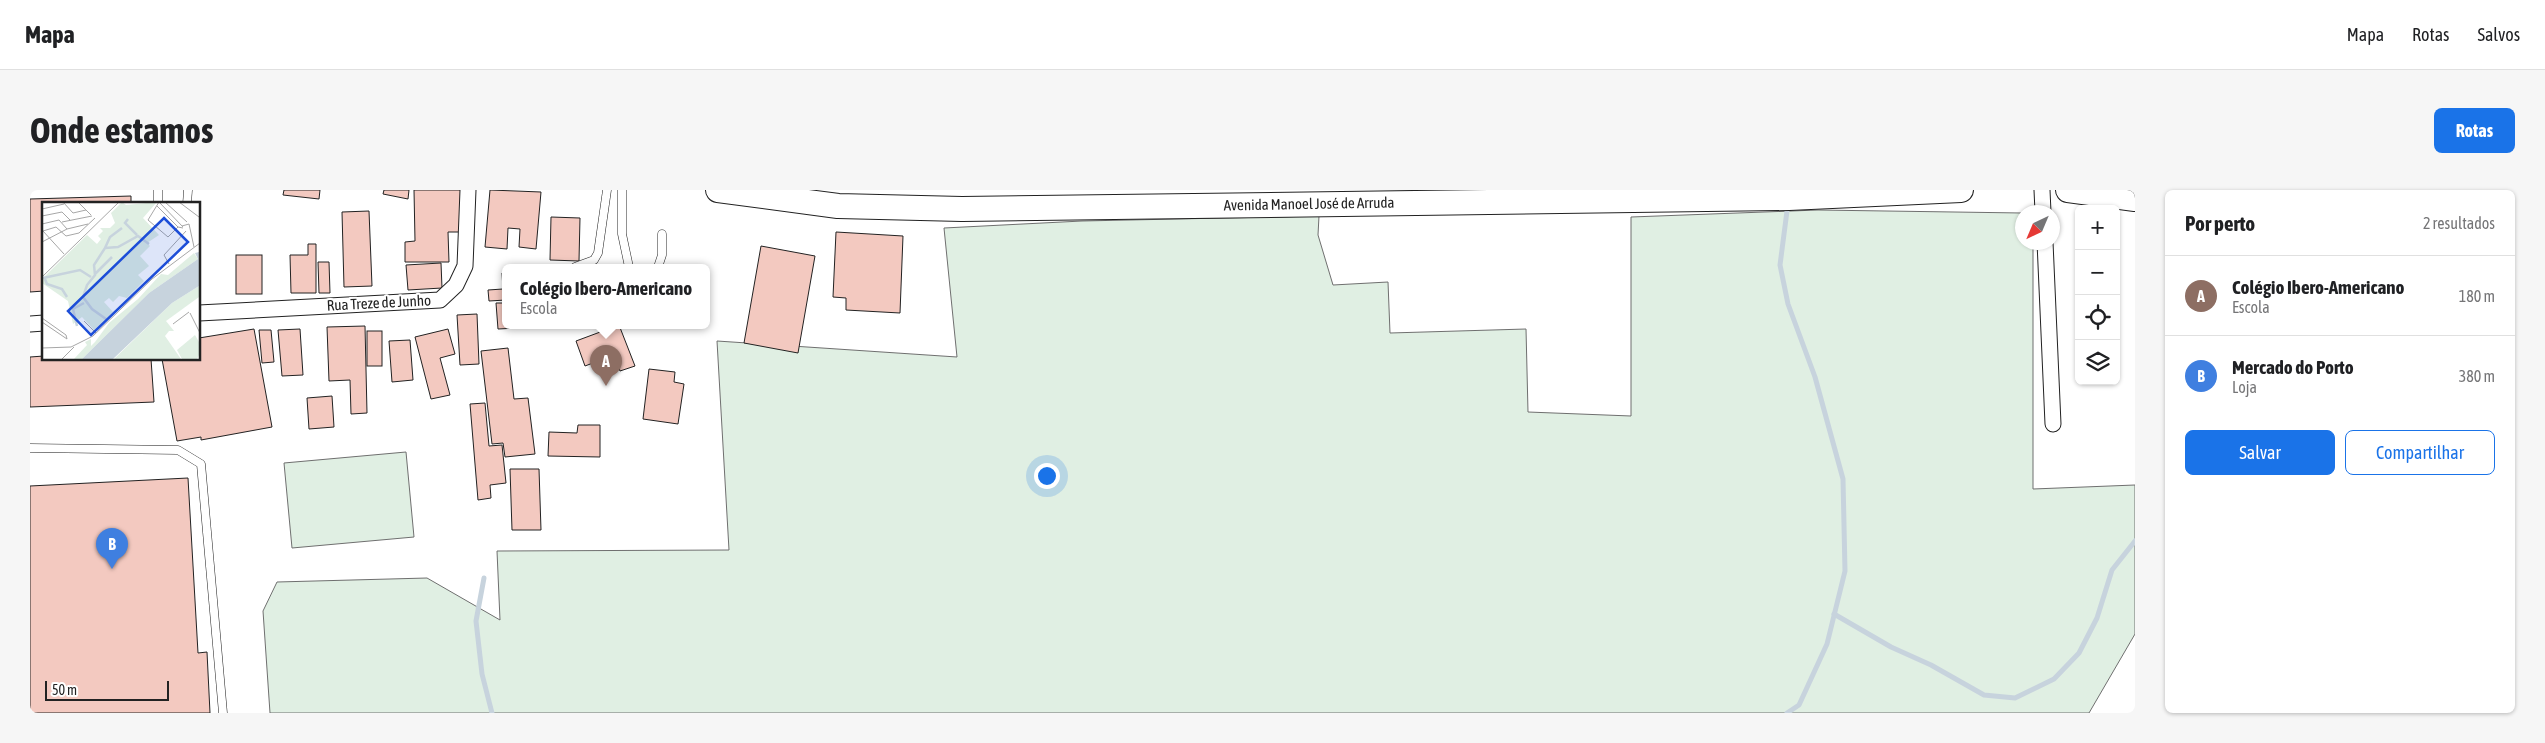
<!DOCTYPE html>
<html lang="pt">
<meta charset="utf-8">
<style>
body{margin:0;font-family:"Asap Condensed",sans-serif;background:#f6f6f6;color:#202124}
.controls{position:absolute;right:15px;top:15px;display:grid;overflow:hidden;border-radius:8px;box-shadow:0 1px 4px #0004}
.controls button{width:45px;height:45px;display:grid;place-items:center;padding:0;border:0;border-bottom:1px solid #e0e0e0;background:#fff;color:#202124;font:25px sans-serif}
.compass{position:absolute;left:1985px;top:15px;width:45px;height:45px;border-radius:50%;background:#fff;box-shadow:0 1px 4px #0004;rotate:224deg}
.scale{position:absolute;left:15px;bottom:12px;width:124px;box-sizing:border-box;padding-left:5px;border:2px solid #222;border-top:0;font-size:14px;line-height:18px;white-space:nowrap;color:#222;-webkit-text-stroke:4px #fff;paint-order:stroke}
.you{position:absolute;left:1016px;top:285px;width:18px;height:18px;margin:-12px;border:4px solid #fff;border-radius:50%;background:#1a73e8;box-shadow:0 0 0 8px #1a73e833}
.badge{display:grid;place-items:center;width:32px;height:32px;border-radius:50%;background:#1a73e8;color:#fff;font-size:16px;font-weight:700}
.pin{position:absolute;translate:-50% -41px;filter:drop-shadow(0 1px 2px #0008)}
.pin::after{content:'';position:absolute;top:26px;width:18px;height:15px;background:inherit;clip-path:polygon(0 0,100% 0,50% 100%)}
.popup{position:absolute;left:472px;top:74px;width:208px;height:65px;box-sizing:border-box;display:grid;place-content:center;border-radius:8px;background:#fff;filter:drop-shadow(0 1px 4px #0005);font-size:16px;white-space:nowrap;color:#757577}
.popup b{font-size:19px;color:#202124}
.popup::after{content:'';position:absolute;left:50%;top:100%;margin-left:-10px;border:10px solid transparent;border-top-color:#fff}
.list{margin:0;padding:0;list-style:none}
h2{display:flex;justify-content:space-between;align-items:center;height:65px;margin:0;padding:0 20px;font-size:21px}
h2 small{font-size:16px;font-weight:400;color:#757577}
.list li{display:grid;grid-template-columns:32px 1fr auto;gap:15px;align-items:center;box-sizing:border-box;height:80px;padding:0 20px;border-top:1px solid #e0e0e0}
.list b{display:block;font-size:19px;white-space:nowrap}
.list p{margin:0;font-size:16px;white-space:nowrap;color:#757577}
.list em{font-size:16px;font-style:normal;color:#757577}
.actions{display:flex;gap:10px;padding:15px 20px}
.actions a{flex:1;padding:11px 0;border:1px solid #1a73e8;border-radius:8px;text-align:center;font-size:18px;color:#1a73e8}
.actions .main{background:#1a73e8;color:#fff}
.icon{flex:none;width:28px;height:28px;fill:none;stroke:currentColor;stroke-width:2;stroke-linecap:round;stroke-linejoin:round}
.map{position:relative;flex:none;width:2105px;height:523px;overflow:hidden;border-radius:8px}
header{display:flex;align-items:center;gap:30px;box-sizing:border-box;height:70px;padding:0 25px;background:#fff;border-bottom:1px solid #e0e0e0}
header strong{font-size:24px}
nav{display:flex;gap:28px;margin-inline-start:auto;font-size:18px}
.intro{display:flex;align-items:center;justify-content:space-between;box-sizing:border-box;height:120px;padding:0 30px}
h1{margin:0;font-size:35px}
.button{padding:12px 22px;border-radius:8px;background:#1a73e8;color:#fff;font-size:18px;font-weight:700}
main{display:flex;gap:30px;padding:0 30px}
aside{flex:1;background:#fff;border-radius:8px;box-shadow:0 1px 4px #0004}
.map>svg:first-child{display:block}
.green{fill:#e0efe3;stroke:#6f6f6f}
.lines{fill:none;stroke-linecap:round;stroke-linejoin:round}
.stream{stroke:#c7d3dd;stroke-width:5}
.building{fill:#f3c9c0;stroke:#222}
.service-casing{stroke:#222;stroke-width:9}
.minor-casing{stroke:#222;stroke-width:17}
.primary-casing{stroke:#222;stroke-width:26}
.service{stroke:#fff;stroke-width:8}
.minor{stroke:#fff;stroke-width:15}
.primary{stroke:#fff;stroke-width:24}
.labels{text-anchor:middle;stroke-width:4;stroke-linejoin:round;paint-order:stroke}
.street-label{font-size:15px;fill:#222;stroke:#fff}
.inset-river{fill:none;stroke:#c7d3dd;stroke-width:2.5}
.inset-road{fill:none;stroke:#a7a7a7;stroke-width:1}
.view{fill:#1d4ed8;fill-opacity:0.15;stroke:#1d4ed8;stroke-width:2.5}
.inset-edge{fill:none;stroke:#222;stroke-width:2.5}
</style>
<header>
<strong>Mapa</strong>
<nav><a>Mapa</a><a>Rotas</a><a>Salvos</a></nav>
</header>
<div class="intro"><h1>Onde estamos</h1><a class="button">Rotas</a></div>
<main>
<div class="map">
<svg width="2105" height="523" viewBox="0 0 2105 523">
<rect width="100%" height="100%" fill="#fff"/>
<g class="green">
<polygon points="1788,20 1992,23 1992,52 2003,53 2003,299 2105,295 2105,444 2059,523 240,523 233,421 247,392 397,388 470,430 467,361 699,360 687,151 927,167 914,38 1052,31 1289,26 1288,45 1303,95 1358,92 1360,143 1496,139 1498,222 1601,226 1601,27"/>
<polygon points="376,262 384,347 262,358 254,273"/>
</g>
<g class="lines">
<g class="stream">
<polyline points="454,388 446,431 452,484 462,523"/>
<polyline points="1804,424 1861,457 1901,475 1954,505 1985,508 2024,489 2049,463 2067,428 2082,380 2105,351"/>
<polyline points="1757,523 1769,515 1797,454 1815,381 1813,289 1785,187 1758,114 1750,75 1757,21"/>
</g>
</g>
<g class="building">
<polygon points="254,0 290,0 289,9 253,5"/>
<polygon points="354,0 379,0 378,9 353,4"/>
<polygon points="384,0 432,0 433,42 418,42 419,72 375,72 375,52 385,51"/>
<polygon points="460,0 511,2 506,59 489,57 490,39 478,38 477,59 455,57"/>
<polygon points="101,6 101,14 14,14 14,101 0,102 0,9"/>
<polygon points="339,21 342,96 314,97 312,22"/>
<polygon points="521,27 550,28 549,71 520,70"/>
<polygon points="806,42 873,46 870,123 816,120 816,108 803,107"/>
<polygon points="278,54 286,54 286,103 261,103 260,65 278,65"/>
<polygon points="731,56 785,66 768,163 714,153"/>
<rect x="206" y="65" width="26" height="39"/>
<polygon points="288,72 299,72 300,103 289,103"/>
<polygon points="411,73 412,98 378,100 376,75"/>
<polygon points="476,82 476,110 459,111 458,100 473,99 472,83"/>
<polygon points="466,113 476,113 476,135 507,135 507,137 468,139"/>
<polygon points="447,124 449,174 430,175 427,125"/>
<polygon points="589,135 605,176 590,181 584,165 555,176 546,151"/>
<polygon points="335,136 337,223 321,224 320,190 299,191 297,137"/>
<polygon points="224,139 242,237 171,250 171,247 147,251 132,169 169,169 169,148"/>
<polygon points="270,139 273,185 252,186 248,140"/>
<polygon points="418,139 425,164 410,168 420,205 401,209 385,147"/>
<polygon points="229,140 241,140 244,172 232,173"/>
<rect x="337" y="141" width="15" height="35"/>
<polygon points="380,150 383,190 362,192 359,151"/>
<polygon points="478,158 484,209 498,208 505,264 475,267 473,253 462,254 451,161"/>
<polygon points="14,166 14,169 121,169 124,212 0,217 0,167"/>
<polygon points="619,179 645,182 644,192 654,194 648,234 613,229"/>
<polygon points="302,206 304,237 279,239 277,208"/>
<polygon points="455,213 459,256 472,255 476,293 460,295 461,308 448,310 440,214"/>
<polygon points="548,235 570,235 570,267 518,266 519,242 547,243"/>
<polygon points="480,279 509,279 511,340 482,340"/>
<polygon points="158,288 168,463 177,462 180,523 0,523 0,296"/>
</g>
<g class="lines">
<defs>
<g id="service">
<polyline points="592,0 592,44 599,77"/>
<polyline points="128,14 128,0"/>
<polyline points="157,14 158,0"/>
<polyline points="545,77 564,70 568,63 577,0"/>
<polyline points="628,77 632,65 632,44"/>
<polyline points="0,258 148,260 171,274 193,523"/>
</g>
<g id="minor">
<polyline points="2012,0 2013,22"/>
<polyline points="2015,52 2023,234"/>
<polyline points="169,123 410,110 426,95 435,76 438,0"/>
<polyline points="0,134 14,133"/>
</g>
<g id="primary">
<polyline points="688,0 808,16 932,19 1759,8 1931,0"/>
<polyline points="2038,0 2105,9"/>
</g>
</defs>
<use href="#service" class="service-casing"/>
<use href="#minor" class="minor-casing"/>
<use href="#primary" class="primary-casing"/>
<use href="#service" class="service"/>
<use href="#minor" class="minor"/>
<use href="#primary" class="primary"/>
</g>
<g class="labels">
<g class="street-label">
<text transform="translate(1279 14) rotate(-1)" y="5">Avenida Manoel José de Arruda</text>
<text transform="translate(349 113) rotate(-3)" y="5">Rua Treze de Junho</text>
</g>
</g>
<g transform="translate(12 12)">
<rect width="158" height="158" fill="#fff"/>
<path d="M 80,0 L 84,3 L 115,0 L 101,16 L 117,33 L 105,41 L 108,44 L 98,54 L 107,64 L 96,73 L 102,79 L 85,96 L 77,94 L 71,100 L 67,96 L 62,100 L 71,110 L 52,128 L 40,115 L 31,122 L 26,99 L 0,81 L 0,77 L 45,33 L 55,42 L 59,37 L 56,34 L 61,29 L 58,26 L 68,26 L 73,21 L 69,11 ZM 152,51 L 156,57 L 107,91 L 40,157 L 32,157 L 45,143 L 43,140 L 49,137 L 49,144 L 53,140 L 67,121 L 96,97 L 119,72 L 126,73 ZM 157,84 L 157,95 L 124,119 L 132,129 L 127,129 L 123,134 L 139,157 L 72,157 L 130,101 ZM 153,133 L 157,140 L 157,153 L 155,157 L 140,157 L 135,148 Z" fill="#e0efe3"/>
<path d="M 157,50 L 157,84 L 130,101 L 71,157 L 40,157 L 107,91 L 156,57 L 153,51 Z" fill="#c7d3dd"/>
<path class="inset-river" d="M 86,17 L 83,21 L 95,33M 63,46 L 68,35 L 80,26M 53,72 L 70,55M 1,76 L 38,68 L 49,75M 3,77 L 5,82 L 20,87 L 25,95M 64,117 L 50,107 L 41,95 L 45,83 L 53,73 L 52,63 L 63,46 L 76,45 L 96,34 L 107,42M 35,124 L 31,107 L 42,101"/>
<path class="inset-road" d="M 21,0 L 31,11 L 44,8M 36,0 L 49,13M 117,0 L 106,18 L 126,35 L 136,25M 117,0 L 141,25M 123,0 L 145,20M 137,0 L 157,15M 115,4 L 136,25 L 141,26M 0,7 L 22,2M 0,14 L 20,10 L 28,18M 20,20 L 50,14M 0,22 L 17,18 L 25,27M 140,24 L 147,22 L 152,45M 1,29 L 14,25 L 24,34 L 37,31 L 53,16M 1,29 L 22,52M 0,40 L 25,27 L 46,22M 127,62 L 122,53 L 144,29M 0,75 L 77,0M 148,111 L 158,131M 0,116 L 24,133 L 25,137 L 0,120M 66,117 L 115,70M 42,119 L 54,131M 131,122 L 147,110M 0,146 L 29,145 L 51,134 L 110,77 L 158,41M 20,157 L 32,145"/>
<path class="view" d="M 122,16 L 146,40 L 49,133 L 26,109 Z"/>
<rect width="158" height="158" class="inset-edge"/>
</g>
</svg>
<div class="controls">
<button>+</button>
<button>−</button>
<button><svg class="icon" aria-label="locate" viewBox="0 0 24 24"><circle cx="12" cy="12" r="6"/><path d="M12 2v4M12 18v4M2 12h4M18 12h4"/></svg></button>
<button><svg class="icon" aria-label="layers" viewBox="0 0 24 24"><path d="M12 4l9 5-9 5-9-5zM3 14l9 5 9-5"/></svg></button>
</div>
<svg class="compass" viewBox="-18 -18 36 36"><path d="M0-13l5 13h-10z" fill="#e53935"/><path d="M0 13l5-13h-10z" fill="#757577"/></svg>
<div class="scale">50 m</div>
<div class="you"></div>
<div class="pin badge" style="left:576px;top:196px;background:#8d6e63">A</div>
<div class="popup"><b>Colégio Ibero-Americano</b>Escola</div>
<div class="pin badge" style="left:82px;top:379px;background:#3f7fe0">B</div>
</div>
<aside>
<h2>Por perto<small>2 resultados</small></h2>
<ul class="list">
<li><span class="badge" style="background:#8d6e63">A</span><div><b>Colégio Ibero-Americano</b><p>Escola</p></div><em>180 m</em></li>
<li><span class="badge" style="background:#3f7fe0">B</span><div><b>Mercado do Porto</b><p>Loja</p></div><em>380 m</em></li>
</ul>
<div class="actions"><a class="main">Salvar</a><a>Compartilhar</a></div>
</aside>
</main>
